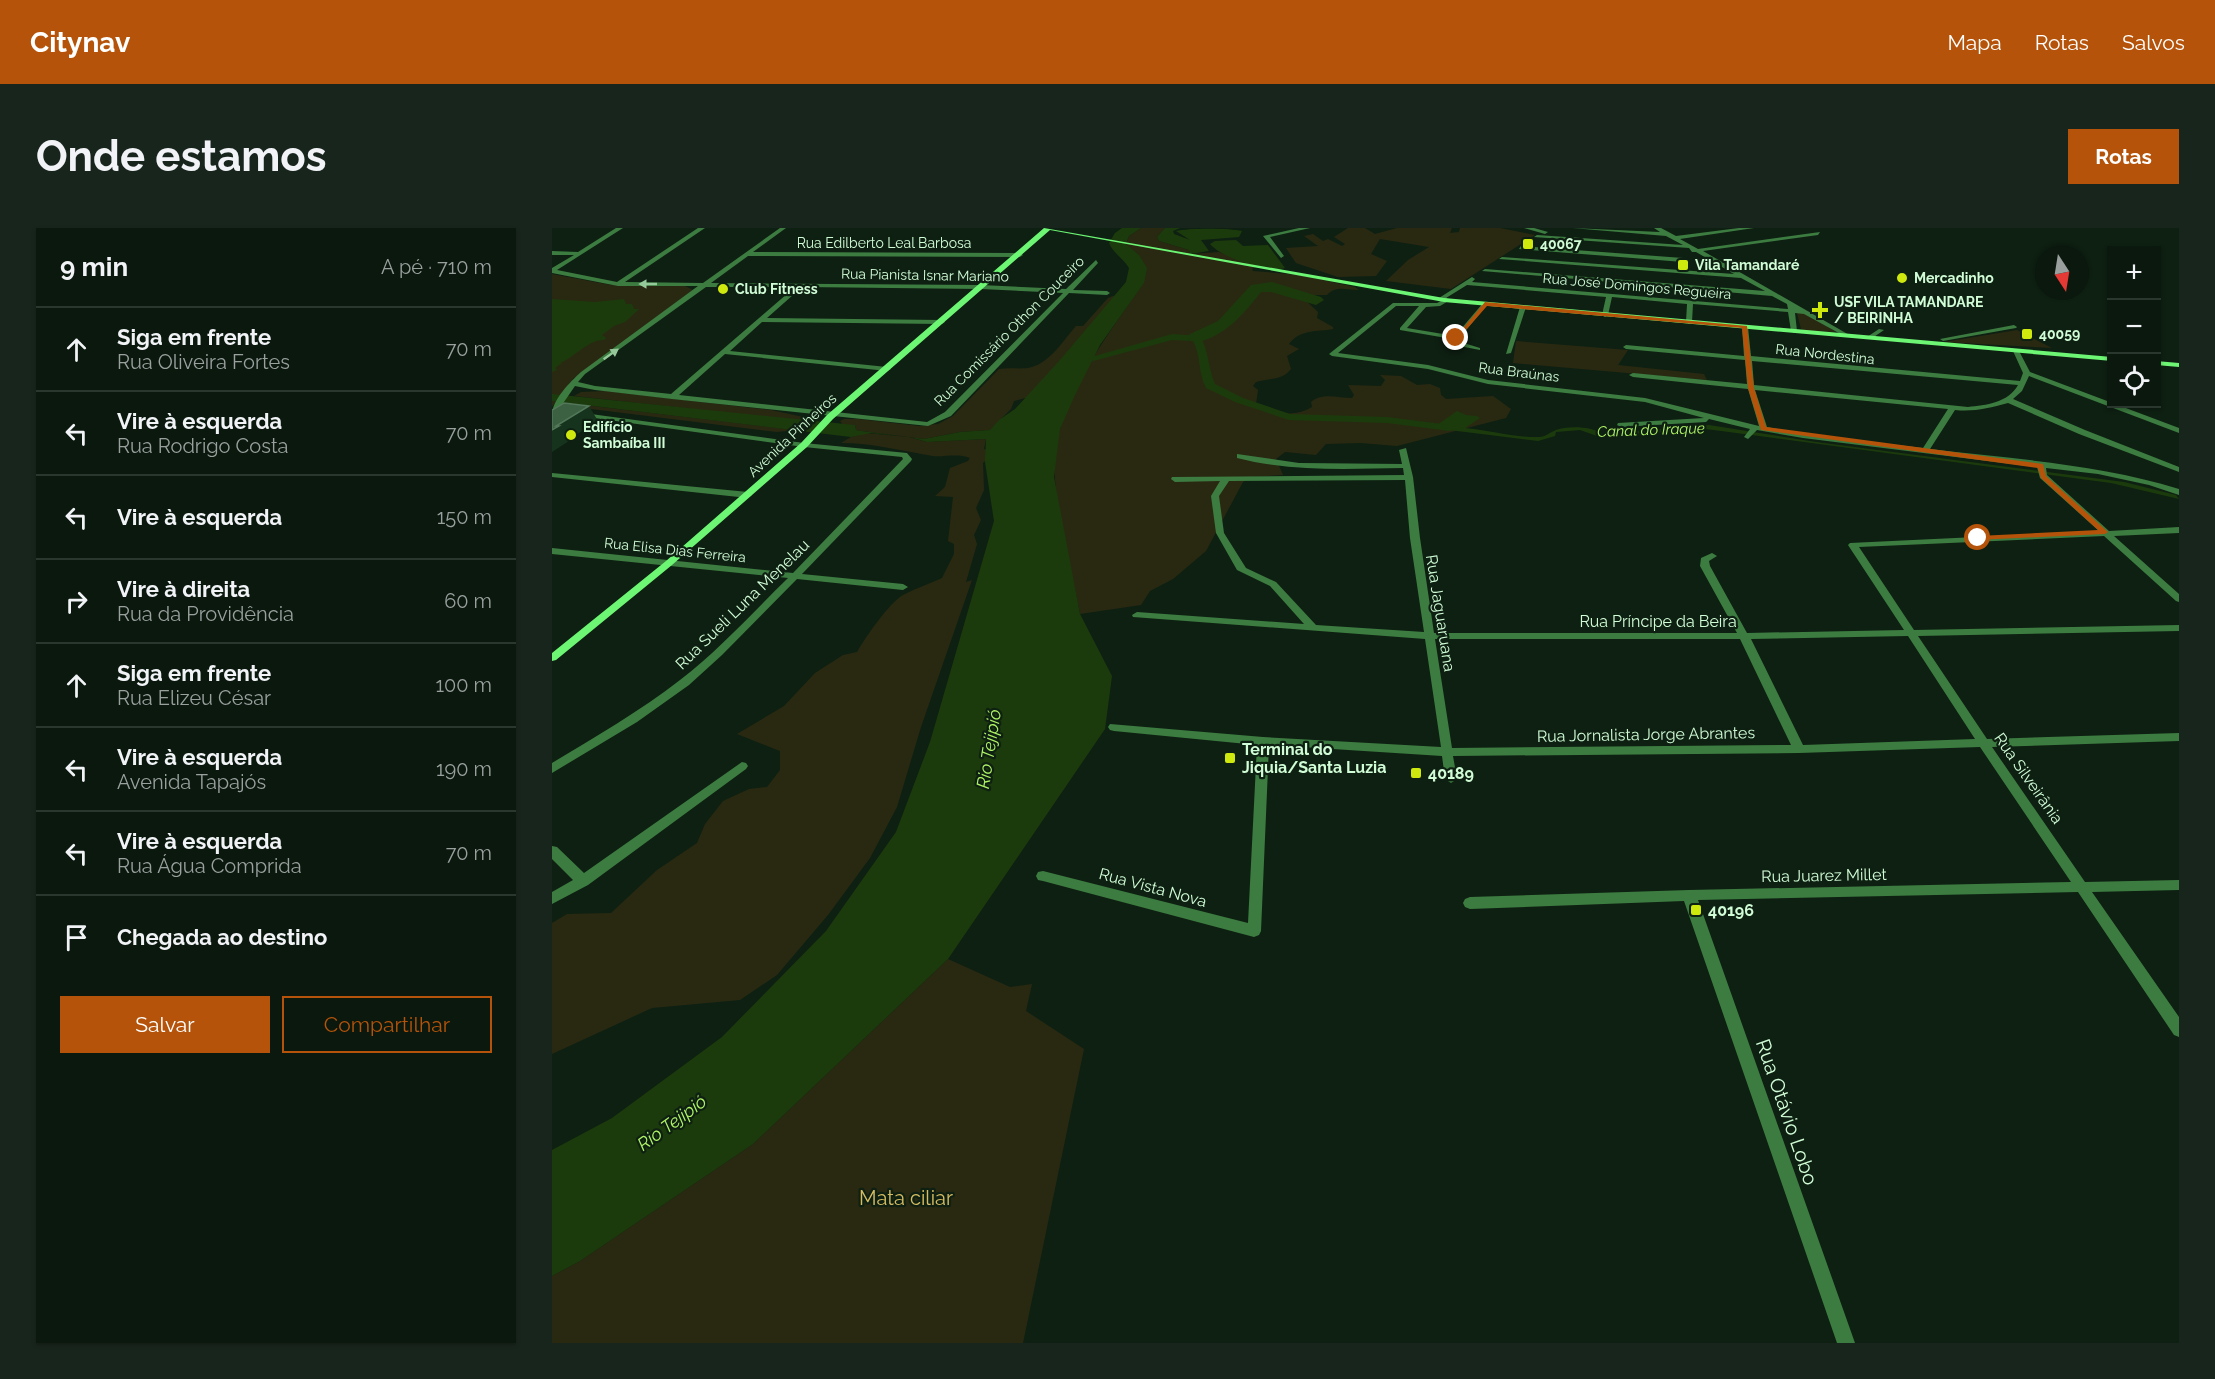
<!DOCTYPE html>
<html lang="pt">
<meta charset="utf-8">
<style>
body{margin:0;font-family:Raleway,sans-serif;background:#18251c;color:#f1f3f6}
.controls{position:absolute;right:18px;top:18px;display:grid;overflow:hidden;border-radius:0px;box-shadow:0 2px 4px #0004}
.controls button{width:54px;height:54px;display:grid;place-items:center;padding:0;border:0;border-bottom:2px solid #2a372e;background:#0a180e;color:#f1f3f6;font:30px sans-serif}
.compass{position:absolute;left:1483px;top:18px;width:54px;height:54px;border-radius:50%;background:#0a180e;box-shadow:0 2px 4px #0004;rotate:168deg}
.stop{position:absolute;width:18px;height:18px;margin:-14px;border:4px solid #b45309;border-radius:50%;background:#fff}
.stop.end{background:#b45309;border-color:#fff;box-shadow:0 2px 6px #0008}
.list{margin:0;padding:0;list-style:none}
h2{display:flex;justify-content:space-between;align-items:center;height:78px;margin:0;padding:0 24px;font-size:26px}
h2 small{font-size:20px;font-weight:400;color:#99a09e}
.list li{display:grid;grid-template-columns:39px 1fr auto;gap:18px;align-items:center;box-sizing:border-box;height:84px;padding:0 24px;border-top:2px solid #2a372e}
.list b{display:block;font-size:22px;white-space:nowrap}
.list p{margin:0;font-size:20px;white-space:nowrap;color:#99a09e}
.list em{font-size:20px;font-style:normal;color:#99a09e}
.actions{display:flex;gap:12px;padding:18px 24px}
.actions a{flex:1;padding:14px 0;border:2px solid #b45309;border-radius:0px;text-align:center;font-size:21px;color:#b45309}
.actions .main{background:#b45309;color:#fff}
.icon{flex:none;width:33px;height:33px;fill:none;stroke:currentColor;stroke-width:2;stroke-linecap:round;stroke-linejoin:round}
.map{position:relative;flex:none;width:1627px;height:1115px;overflow:hidden;border-radius:0px}
header{display:flex;align-items:center;gap:36px;box-sizing:border-box;height:84px;padding:0 30px;background:#b45309;color:#fff}
header strong{font-size:28px}
nav{display:flex;gap:33px;margin-inline-start:auto;font-size:21px}
.intro{display:flex;align-items:center;justify-content:space-between;box-sizing:border-box;height:144px;padding:0 36px}
h1{margin:0;font-size:42px}
.button{padding:15px 27px;border-radius:0px;background:#b45309;color:#fff;font-size:21px;font-weight:700}
main{display:flex;gap:36px;padding:0 36px}
aside{flex:1;background:#0a180e;border-radius:0px;box-shadow:0 2px 4px #0004}
.map>svg:first-child{display:block}
.green{fill:#292912}
.water{fill:#1c3b0c}
.lines{fill:none;stroke-linecap:round;stroke-linejoin:round}
.canal{fill:#1c3b0c;fill-rule:evenodd}
.river{fill:#1c3b0c;fill-rule:evenodd}
.street{fill:#3c7c40;fill-rule:evenodd}
.secondary{fill:#6df674;fill-rule:evenodd}
.shaded-wall{fill:#16331d}
.building{fill:#3b6042;stroke:#527859;stroke-width:1.5}
.oneway{fill:#95c99a}
.route{fill:#b45309}
.poi-dot{fill:#cfe90f;stroke:#0e2012;stroke-width:2}
.labels{text-anchor:middle;stroke-width:4.5;stroke-linejoin:round;paint-order:stroke}
.far-street-label{font-size:14px;fill:#d0fcd6;stroke:#0e2012}
.far-poi-label{font-size:14px;font-weight:bold;fill:#d0fcd6;stroke:#0e2012;text-anchor:start}
.far-water-label{font-size:15px;font-style:italic;fill:#b0f565;stroke:#0e2012}
.street-label{font-size:16px;fill:#d0fcd6;stroke:#0e2012}
.poi-label{font-size:16px;font-weight:bold;fill:#d0fcd6;stroke:#0e2012;text-anchor:start}
.water-label{font-size:18px;font-style:italic;fill:#b0f565;stroke:#0e2012}
.near-street-label{font-size:20px;fill:#d0fcd6;stroke:#0e2012}
.near-park-label{font-size:20px;fill:#d7bc61;stroke:#0e2012}
</style>
<header>
<strong>Citynav</strong>
<nav><a>Mapa</a><a>Rotas</a><a>Salvos</a></nav>
</header>
<div class="intro"><h1>Onde estamos</h1><a class="button">Rotas</a></div>
<main>
<aside>
<h2>9 min<small>A pé · 710 m</small></h2>
<ul class="list">
<li><svg class="icon" aria-label="ahead" viewBox="0 0 24 24"><path d="M12 20V5M6 11l6-6 6 6"/></svg><div><b>Siga em frente</b><p>Rua Oliveira Fortes</p></div><em>70 m</em></li>
<li><svg class="icon" aria-label="left" viewBox="0 0 24 24"><path d="M17 20v-9H6M10 6l-5 5 5 5"/></svg><div><b>Vire à esquerda</b><p>Rua Rodrigo Costa</p></div><em>70 m</em></li>
<li><svg class="icon" aria-label="left" viewBox="0 0 24 24"><path d="M17 20v-9H6M10 6l-5 5 5 5"/></svg><div><b>Vire à esquerda</b></div><em>150 m</em></li>
<li><svg class="icon" aria-label="right" viewBox="0 0 24 24"><path d="M7 20v-9h11M14 6l5 5-5 5"/></svg><div><b>Vire à direita</b><p>Rua da Providência</p></div><em>60 m</em></li>
<li><svg class="icon" aria-label="ahead" viewBox="0 0 24 24"><path d="M12 20V5M6 11l6-6 6 6"/></svg><div><b>Siga em frente</b><p>Rua Elizeu César</p></div><em>100 m</em></li>
<li><svg class="icon" aria-label="left" viewBox="0 0 24 24"><path d="M17 20v-9H6M10 6l-5 5 5 5"/></svg><div><b>Vire à esquerda</b><p>Avenida Tapajós</p></div><em>190 m</em></li>
<li><svg class="icon" aria-label="left" viewBox="0 0 24 24"><path d="M17 20v-9H6M10 6l-5 5 5 5"/></svg><div><b>Vire à esquerda</b><p>Rua Água Comprida</p></div><em>70 m</em></li>
<li><svg class="icon" aria-label="arrive" viewBox="0 0 24 24"><path d="M6 21V4h12l-3 4 3 4H6"/></svg><div><b>Chegada ao destino</b></div></li>
</ul>
<div class="actions"><a class="main">Salvar</a><a>Compartilhar</a></div>
</aside>
<div class="map">
<svg width="1627" height="1115" viewBox="0 0 1627 1115">
<rect width="100%" height="100%" fill="#0e2012"/>
<g class="green">
<path d="M 589,0 L 613,0 L 605,9 L 607,13 L 637,22 L 638,26 L 667,24 L 705,38 L 700,41 L 701,43 L 748,47 L 803,59 L 807,62 C 794,62 784,57 775,67 L 759,67 L 751,70 L 766,84 L 765,90 L 781,99 L 781,101 C 765,104 748,101 737,116 L 747,121 L 735,128 L 739,141 C 730,153 716,150 704,154 L 701,158 L 706,162 L 704,176 L 705,178 C 723,185 742,190 760,179 L 759,174 C 770,164 786,170 800,170 L 802,167 L 796,157 L 829,158 L 833,152 L 828,147 L 849,148 L 865,157 L 878,156 L 888,160 L 889,167 L 894,171 L 941,168 L 959,181 L 954,190 L 845,218 L 808,215 L 774,216 L 764,227 L 733,224 L 724,231 L 731,247 L 699,249 L 691,254 L 654,323 L 621,351 L 598,363 L 589,377 L 528,386 C 520,343 506,293 503,251 C 496,181 556,108 592,54 L 587,27 L 574,17 L 577,8 Z"/>
<polygon points="796,0 813,0 823,6 845,0 900,0 898,5 907,4 908,0 948,0 983,7 899,61 834,53 856,32 877,19 828,11 819,26 835,33 824,48 786,49 744,35 734,20 766,18 752,8 761,6 771,13 776,11 790,18 793,16 782,9"/>
<polygon points="0,46 59,57 133,58 141,62 21,151 0,179"/>
<path d="M 561,68 L 564,69 L 477,169 L 462,173 L 459,181 L 438,202 L 408,204 L 372,211 L 309,203 L 304,202 L 303,197 L 291,197 L 288,193 L 292,191 L 306,191 L 368,198 L 386,196 L 401,188 L 447,141 C 458,139 470,142 480,139 C 498,134 512,112 524,98 L 531,98 L 556,70 Z"/>
<polygon points="1245,85 1253,85 1284,104 1252,103 1249,101"/>
<polygon points="1465,102 1500,120 1392,114"/>
<polygon points="964,113 1076,122 1066,137 1152,146 1155,152 961,135"/>
<polygon points="53,163 219,182 256,190 250,193 22,168 29,164"/>
<polygon points="16,175 244,202 225,204 15,178"/>
<path d="M 314,205 L 357,209 L 375,214 L 434,211 L 432,221 L 435,222 L 434,232 L 431,235 L 432,262 L 424,280 L 429,292 L 422,307 L 425,316 L 414,354 L 420,352 L 369,499 L 345,579 L 318,630 L 276,687 L 225,747 L 188,772 L 100,780 L 0,826 L 0,695 L 15,686 L 59,685 L 105,642 L 145,615 L 153,596 L 171,573 L 197,561 L 215,559 L 228,542 L 228,523 L 185,506 L 232,478 L 263,445 L 291,427 L 305,424 C 313,410 337,375 351,367 C 364,360 377,356 390,350 L 402,326 L 402,316 L 396,313 L 401,269 L 383,268 L 393,259 L 398,240 L 416,233 L 418,230 C 406,225 393,229 381,228 C 350,223 321,215 289,215 L 299,209 Z"/>
<polygon points="396,731 458,759 480,756 474,783 532,821 471,1115 0,1115 0,1048 28,1033 201,916"/>
</g>
<g class="water">
<path d="M 570,0 L 589,0 L 577,8 L 574,16 L 587,27 L 595,40 L 592,55 L 548,117 L 523,167 L 508,201 L 502,249 L 528,386 L 560,448 L 553,501 L 396,731 L 201,916 L 28,1033 L 0,1048 L 0,922 L 60,890 L 170,809 L 274,703 L 344,604 L 378,514 L 442,293 L 433,234 L 434,211 L 375,214 L 358,209 L 319,205 L 299,209 L 0,173 L 0,166 L 303,197 L 304,202 L 309,203 L 372,211 L 408,204 L 438,202 L 447,192 L 463,181 L 508,132 L 574,54 L 577,40 C 571,30 561,25 557,15 L 563,5 Z"/>
<path d="M 613,0 L 628,0 L 621,3 L 622,6 L 638,12 L 624,3 C 637,0 677,0 690,3 L 687,9 L 649,12 L 657,23 L 638,26 L 637,22 L 607,13 L 605,9 Z"/>
<path d="M 684,12 L 691,18 L 716,17 L 733,40 C 715,45 670,30 658,16 L 663,13 Z"/>
<path d="M 0,71 L 43,74 L 72,71 L 74,76 L 80,76 L 82,81 L 87,81 L 73,94 L 62,98 L 50,107 L 54,110 L 52,112 C 37,111 23,129 8,135 L 10,135 L 3,140 L 5,142 L 0,144 Z"/>
<path d="M 905,183 L 914,187 L 925,188 L 928,190 L 913,200 C 934,202 967,210 987,209 C 994,209 998,204 1004,202 C 1016,198 1039,198 1050,206 L 1157,197 L 1264,214 L 1572,254 L 1624,267 L 1627,271 L 1559,255 L 1154,201 L 1048,209 L 1028,202 L 1004,204 L 1003,208 L 986,213 L 873,199 L 876,196 L 885,197 Z"/>
</g>
<g class="lines">
<path class="canal" d="M 620,106 L 648,108 C 657,123 656,140 663,156 L 691,170 L 738,186 L 835,189 L 898,197 L 904,200 L 898,203 L 835,195 L 737,192 L 683,174 L 654,160 C 646,145 649,127 641,113 L 620,112 L 541,133 L 536,130 Z"/>
<path class="river" d="M 720,54 L 769,69 L 772,72 L 764,77 L 719,64 L 709,64 C 690,88 674,107 644,115 L 636,110 L 638,106 L 666,93 L 699,57 Z"/>
<g class="street">
<path d="M 64,0 L 71,0 L 5,42 L 65,54 L 146,0 L 153,0 L 73,54 L 151,55 L 228,0 L 234,0 L 201,24 L 468,25 L 471,27 L 468,29 L 196,28 L 159,55 L 429,57 L 514,61 L 544,32 L 546,35 L 521,62 L 555,63 L 558,65 L 555,67 L 517,65 L 399,188 L 376,198 L 120,171 L 43,162 L 23,158 L 3,187 L 0,187 C 0,172 18,154 29,144 L 146,58 L 66,58 L 0,45 L 0,40 L 22,27 L 0,27 L 0,23 L 26,24 ZM 154,59 L 243,59 L 119,166 L 43,158 L 26,154 L 33,146 ZM 250,59 L 429,61 L 511,65 L 393,184 L 375,194 L 127,167 L 173,126 L 335,143 L 339,141 L 335,139 L 178,123 L 210,94 L 390,96 L 393,94 L 390,92 L 215,90 Z"/>
<polygon points="747,0 758,0 718,9 732,28 729,30 711,8"/>
<polygon points="972,0 982,0 996,4 993,6"/>
<path d="M 1020,0 L 1108,4 L 1102,0 L 1109,0 L 1124,8 L 1187,0 L 1202,0 L 1128,11 L 1146,21 L 1268,4 L 1266,7 L 1151,23 L 1299,108 L 1294,109 L 1252,86 L 1243,85 L 1245,103 L 1242,105 L 1239,103 L 1236,84 L 1141,76 L 1140,94 L 1137,96 L 1134,94 L 1135,76 L 1060,69 L 1056,87 L 1053,89 L 1050,87 L 1054,69 L 915,57 L 894,70 L 898,72 L 888,78 L 874,79 L 855,100 L 903,108 L 931,75 L 935,75 L 935,77 L 905,113 L 928,120 L 928,122 L 902,117 L 899,113 L 900,111 L 848,102 L 848,100 L 867,78 L 844,78 L 786,125 L 876,137 L 936,152 L 1093,170 L 1207,198 L 1196,161 L 1081,149 L 1077,147 L 1081,145 L 1195,156 L 1193,132 L 1074,121 L 1071,119 L 1074,117 L 1192,128 L 1190,99 L 1193,97 L 1196,99 L 1199,128 L 1468,153 L 1471,145 L 1461,123 L 1464,121 L 1467,123 L 1478,144 L 1627,200 L 1627,205 L 1477,148 L 1470,163 L 1461,171 L 1533,202 L 1627,239 L 1627,244 L 1527,206 L 1456,175 C 1437,180 1422,184 1403,182 L 1378,221 C 1461,231 1547,236 1627,261 L 1627,267 L 1597,257 L 1546,246 L 1494,240 L 1495,247 L 1557,303 L 1627,299 L 1627,305 L 1562,308 L 1627,366 L 1627,374 L 1624,373 L 1552,308 L 1307,319 L 1362,402 L 1627,397 L 1627,403 L 1366,408 L 1435,511 L 1627,505 L 1627,513 L 1440,519 L 1533,654 L 1627,652 L 1627,662 L 1540,664 L 1627,789 L 1627,809 L 1622,807 L 1526,664 L 1146,672 L 1303,1115 L 1285,1115 L 1132,673 L 918,681 L 913,679 L 911,675 L 913,671 L 918,669 L 1137,662 L 1519,654 L 1428,519 L 1247,525 L 901,528 L 905,551 L 899,555 L 893,551 L 890,528 L 717,517 L 709,703 L 707,707 L 702,709 L 491,653 L 486,652 L 484,648 L 486,644 L 491,643 L 696,695 L 705,517 L 562,503 L 558,502 L 556,499 L 558,496 L 711,509 L 889,519 L 873,411 L 581,389 L 580,387 L 585,384 L 752,396 L 718,358 L 685,342 L 664,305 L 659,268 L 668,253 L 623,254 L 619,251 L 620,249 L 852,247 L 851,240 C 795,241 740,244 685,230 L 685,226 L 747,235 L 850,236 L 847,222 L 854,220 L 861,249 L 868,310 L 882,405 L 1185,405 L 1148,338 L 1149,330 L 1160,325 L 1165,328 L 1157,333 L 1158,338 L 1195,405 L 1352,402 L 1296,317 L 1298,315 L 1547,303 L 1488,250 L 1485,239 L 1251,210 L 1205,202 L 1196,211 L 1192,209 L 1198,201 L 1157,191 L 1154,194 L 1069,199 L 1065,197 L 1066,195 L 1152,190 L 1093,174 L 936,156 L 876,141 L 780,128 L 777,126 L 841,75 L 885,75 L 889,73 L 887,70 L 920,49 L 923,51 L 920,54 L 1236,81 L 1235,76 L 1220,68 L 930,43 L 933,41 L 1213,63 L 1189,50 L 947,31 L 950,29 L 1182,46 L 1144,24 L 1140,24 L 1137,20 L 982,9 L 985,7 L 1131,17 L 1114,8 ZM 1200,133 L 1466,157 C 1456,175 1434,177 1416,179 L 1202,157 ZM 1203,162 L 1396,181 L 1371,220 L 1251,206 L 1215,199 ZM 853,252 L 858,310 L 872,404 L 764,397 L 724,354 L 694,340 L 672,305 L 667,268 L 677,253 ZM 1356,408 L 1423,511 L 1251,517 L 1199,411 ZM 883,411 L 1188,411 L 1239,517 L 900,520 Z"/>
<polygon points="969,18 1131,30 1134,32 1131,34 967,21"/>
<polygon points="971,77 974,79 959,125 954,126 968,79"/>
<polygon points="1462,97 1465,99 1464,100 1391,113 1388,111"/>
<polygon points="1327,101 1332,102 1319,111 1315,111 1315,109"/>
<path d="M 24,184 L 252,215 L 355,225 L 360,231 L 359,233 L 250,346 L 351,356 L 356,359 L 351,362 L 245,351 L 170,427 L 137,457 L 85,494 L 0,545 L 0,535 C 43,509 88,483 128,452 C 167,422 201,384 236,350 L 0,326 L 0,320 L 241,345 L 351,231 L 350,229 L 252,219 L 27,188 L 23,186 Z"/>
<polygon points="0,245 196,264 200,267 196,270 0,249"/>
<polygon points="190,534 194,535 196,538 194,541 36,657 0,676 0,664 21,652 0,631 0,618 5,619 32,645"/>
</g>
<g class="secondary">
<polygon points="492,0 892,70 1560,129 1560,133 892,74 498,2 281,191 255,219 120,337 4,432 0,433 0,425 114,333 249,215 275,187"/>
<polygon points="1604,133 1627,135 1627,139 1604,137"/>
</g>
</g>
<polygon class="shaded-wall" points="37,178 46,193 16,212 17,213 0,224 0,202 4,198"/>
<polygon class="building" points="12,175 37,178 4,198 7,198 0,202 0,182"/>
<defs><path id="oneway-solid" d="M-6-.8H1V-3.2L6.5 0L1 3.2V.8H-6Z" transform="scale(1.5)"/></defs>
<g class="oneway">
<use href="#oneway-solid" transform="translate(96 56) rotate(-180)"/>
<use href="#oneway-solid" transform="translate(59 126) rotate(-35)"/>
</g>
<polygon class="route" points="933,74 1195,98 1202,160 1214,199 1491,236 1494,248 1556,304 1553,306 1424,312 1426,308 1546,302 1489,250 1486,240 1209,202 1196,160 1190,100 935,78 906,111 902,111"/>
<g class="poi-dot">
<rect x="970" y="10" width="12" height="12" rx="3"/>
<rect x="1125" y="31" width="12" height="12" rx="3"/>
<circle cx="1350" cy="50" r="6"/>
<circle cx="171" cy="61" r="6"/>
<path d="M1265 73h6v6h6v6h-6v6h-6v-6h-6v-6h6z"/>
<rect x="1469" y="100" width="12" height="12" rx="3"/>
<circle cx="19" cy="207" r="6"/>
<rect x="672" y="524" width="12" height="12" rx="3"/>
<rect x="858" y="539" width="12" height="12" rx="3"/>
<rect x="1138" y="676" width="12" height="12" rx="3"/>
</g>
<g class="labels">
<g class="far-street-label">
<text x="332" y="20">Rua Edilberto Leal Barbosa</text>
<text transform="translate(373 47) rotate(1)" y="5">Rua Pianista Isnar Mariano</text>
<text transform="translate(1085 58) rotate(5)" y="5">Rua José Domingos Regueira</text>
<text transform="translate(457 103) rotate(-45)" y="5">Rua Comissário Othon Couceiro</text>
<text transform="translate(1273 126) rotate(6)" y="5">Rua Nordestina</text>
<text transform="translate(967 144) rotate(7)" y="5">Rua Braúnas</text>
<text transform="translate(240 207) rotate(-43)" y="5">Avenida Pinheiros</text>
<text transform="translate(123 322) rotate(6)" y="5">Rua Elisa Dias Ferreira</text>
</g>
<g class="far-poi-label">
<text x="988" y="21">40067</text>
<text x="1143" y="42">Vila Tamandaré</text>
<text x="1362" y="55">Mercadinho</text>
<text x="183" y="66">Club Fitness</text>
<text x="1282" y="79">USF VILA TAMANDARE<tspan x="1282" dy="16">/ BEIRINHA</tspan></text>
<text x="1487" y="111">40059</text>
<text x="31" y="204">Edifício<tspan x="31" dy="16">Sambaíba III</tspan></text>
</g>
<g class="far-water-label">
<text transform="translate(1099 202) rotate(-2)" y="5">Canal do Iraque</text>
</g>
<g class="street-label">
<text transform="translate(190 376) rotate(-44)" y="6">Rua Sueli Luna Menelau</text>
<text transform="translate(889 385) rotate(81)" y="6">Rua Jaguaruana</text>
<text x="1106" y="399">Rua Príncipe da Beira</text>
<text transform="translate(1094 506) rotate(-1)" y="6">Rua Jornalista Jorge Abrantes</text>
<text transform="translate(1477 550) rotate(55)" y="6">Rua Silveirânia</text>
<text transform="translate(1272 647) rotate(-1)" y="6">Rua Juarez Millet</text>
<text transform="translate(601 659) rotate(15)" y="6">Rua Vista Nova</text>
</g>
<g class="poi-label">
<text x="690" y="527">Terminal do<tspan x="690" dy="18">Jiquia/Santa Luzia</tspan></text>
<text x="876" y="551">40189</text>
<text x="1156" y="688">40196</text>
</g>
<g class="water-label">
<text transform="translate(437 521) rotate(-81)" y="6">Rio Tejipió</text>
<text transform="translate(120 895) rotate(-36)" y="6">Rio Tejipió</text>
</g>
<g class="near-street-label">
<text transform="translate(1235 884) rotate(71)" y="7">Rua Otávio Lobo</text>
</g>
<g class="near-park-label">
<text x="354" y="977">Mata ciliar</text>
</g>
</g>
</svg>
<div class="controls">
<button>+</button>
<button>−</button>
<button><svg class="icon" aria-label="locate" viewBox="0 0 24 24"><circle cx="12" cy="12" r="6"/><path d="M12 2v4M12 18v4M2 12h4M18 12h4"/></svg></button>
</div>
<svg class="compass" viewBox="-18 -18 36 36"><path d="M0-13l5 13h-10z" fill="#e53935"/><path d="M0 13l5-13h-10z" fill="#99a09e"/></svg>
<div class="stop" style="left:1426px;top:310px"></div>
<div class="stop end" style="left:904px;top:110px"></div>
</div>
</main>
